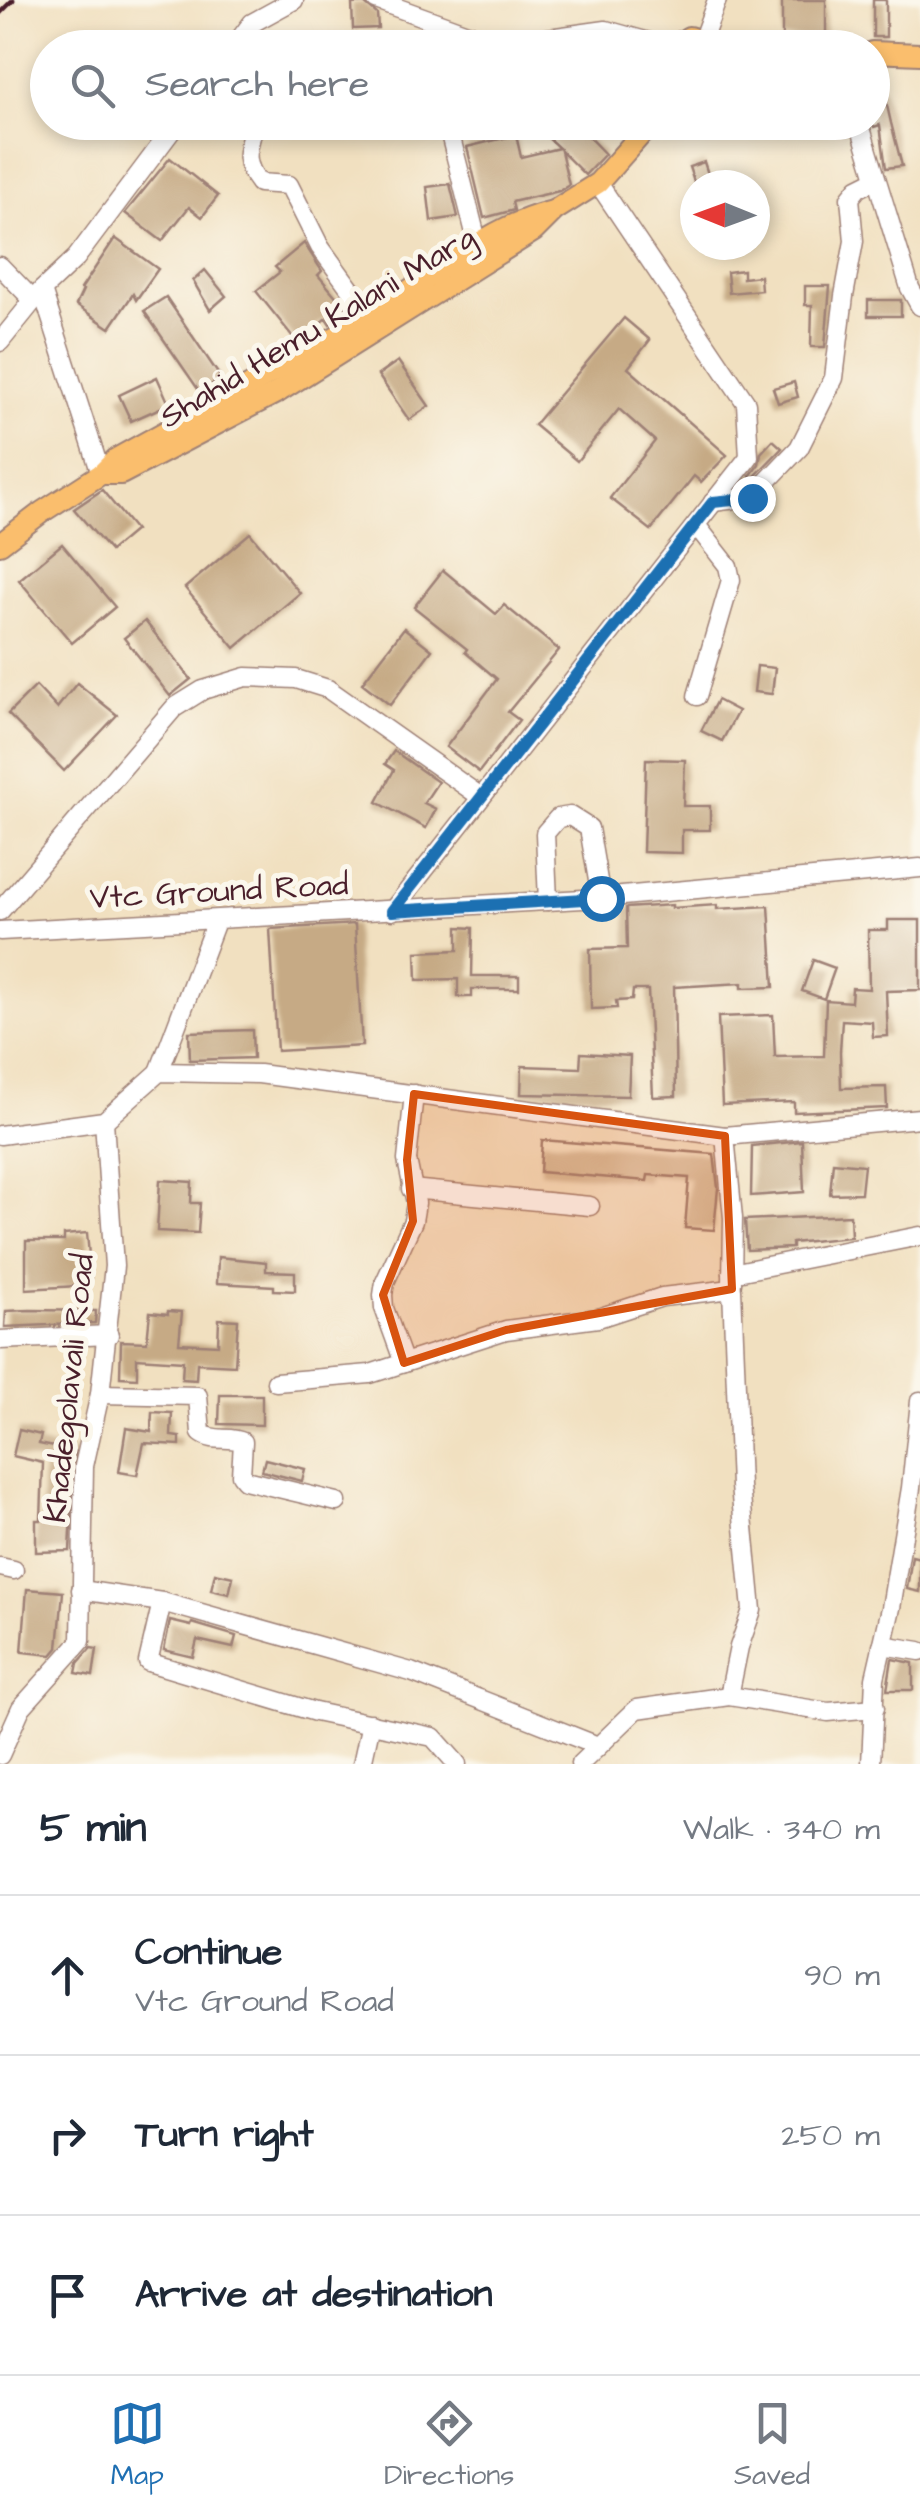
<!DOCTYPE html>
<meta charset="utf-8">
<style>
body{margin:0;font-family:"Architects Daughter",sans-serif;background:#f2f2f3;color:#1f2937}
.compass{position:absolute;left:680px;top:170px;width:90px;height:90px;border-radius:50%;background:#fff;box-shadow:0 5px 15px #0003;rotate:271deg}
.stop{position:absolute;width:30px;height:30px;margin:-22px;border:8px solid #1f6fb2;border-radius:50%;background:#fff}
.stop.end{background:#1f6fb2;border-color:#fff;box-shadow:0 2px 10px #0008}
.list{margin:0;padding:0;list-style:none}
h2{display:flex;justify-content:space-between;align-items:center;height:130px;margin:0;padding:0 40px;font-size:42px}
h2 small{font-size:32px;font-weight:400;color:#747a83}
.list li{display:grid;grid-template-columns:65px 1fr auto;gap:30px;align-items:center;box-sizing:border-box;height:160px;padding:0 40px;border-top:2px solid #e0e1e3}
.list b{display:block;font-size:38px;white-space:nowrap}
.list p{margin:0;font-size:32px;white-space:nowrap;color:#747a83}
.list em{font-size:32px;font-style:normal;color:#747a83}
.icon{flex:none;width:55px;height:55px;fill:none;stroke:currentColor;stroke-width:2;stroke-linecap:round;stroke-linejoin:round}
.map{position:relative;flex:none;width:920px;height:1764px;overflow:hidden}
.search{position:absolute;background:#fff;box-shadow:0 5px 15px #0003;left:30px;right:30px;top:30px;height:110px;display:flex;align-items:center;gap:25px;box-sizing:border-box;padding:0 35px;border-radius:55px;color:#747a83;font-size:38px}
.sheet{height:610px;background:#fff}
nav{display:flex;justify-content:space-around;align-items:center;box-sizing:border-box;height:140px;border-top:2px solid #e0e1e3;background:#fff;font-size:28px;color:#747a83}
nav a{display:grid;justify-items:center;gap:5px}
nav .on{color:#1f6fb2}
.map>svg:first-child{display:block}
.building{fill:#c6aa85}
.lines{fill:none;stroke-linecap:round;stroke-linejoin:round}
.minor-casing{stroke:#9e8076;stroke-width:21}
.major-casing{stroke:#9e8076;stroke-width:24}
.minor{stroke:#fff;stroke-width:18}
.major{stroke:#fabe6d;stroke-width:20}
.rail{stroke:#4a1f2b;stroke-width:5}
.route{stroke:#1f6fb2;stroke-width:12}
.marked{fill:#d8530f;fill-opacity:0.2;stroke:#d8530f;stroke-width:8;stroke-linejoin:round}
.labels{text-anchor:middle;stroke-width:10;stroke-linejoin:round;paint-order:stroke}
.street-label{font-size:32px;fill:#4a1f2b;stroke:#fbf7ec}
</style>
<div class="map">
<svg width="920" height="1764" viewBox="0 0 920 1764">
<rect width="100%" height="100%" fill="#fbf7ec"/>
<filter id="ink" filterUnits="userSpaceOnUse"><feTurbulence type="fractalNoise" baseFrequency=".01" numOctaves="2"/><feDisplacementMap in="SourceGraphic" scale="20" xChannelSelector="R" yChannelSelector="G"/><feConvolveMatrix kernelMatrix="1 2 1 2 8 2 1 2 1" color-interpolation-filters="sRGB"/></filter>
<filter id="wash" filterUnits="userSpaceOnUse"><feTurbulence type="fractalNoise" baseFrequency=".0048" numOctaves="4" result="noise"/><feDisplacementMap in="SourceGraphic" scale="40" xChannelSelector="R" yChannelSelector="G"/><feGaussianBlur stdDeviation="2.25" result="paint"/><feColorMatrix in="noise" values="0 0 0 0 0 0 0 0 0 0 0 0 0 0 0 0 0 1.4 0 .05"/><feComposite in="paint" operator="in"/></filter>
<g filter="url(#wash)">
<rect width="100%" height="100%" fill="#f1e0c0"/>
<g id="blocks">
<g class="building">
<polygon points="782,0 826,0 826,37 782,38"/>
<rect x="873" y="0" width="13" height="37"/>
<polygon points="364,3 377,14 378,28 353,29 352,4"/>
<polygon points="883,88 891,123 902,166 886,168 880,125 874,127 872,123 872,91"/>
<polygon points="562,122 574,122 605,154 585,175 561,151 569,185 559,191 512,202 514,210 484,218 467,147 516,135 521,157 559,148 547,137"/>
<polygon points="170,158 218,196 202,217 189,207 162,241 125,213"/>
<polygon points="704,162 711,183 695,185 689,167"/>
<polygon points="450,184 458,217 431,221 427,187"/>
<polygon points="115,238 158,269 136,300 133,294 110,328 76,305 83,290 81,289"/>
<polygon points="304,243 322,271 318,275 349,312 330,324 326,318 297,342 256,291 280,272 275,267"/>
<polygon points="205,270 226,296 210,310 193,281"/>
<polygon points="743,270 743,278 760,276 761,290 729,293 727,272"/>
<polygon points="805,286 830,286 825,347 811,347 812,305 805,305"/>
<polygon points="166,297 221,378 200,392 144,311"/>
<rect x="868" y="300" width="33" height="16"/>
<polygon points="624,318 650,340 628,368 727,455 701,482 694,476 651,530 610,498 655,441 619,409 577,461 534,425"/>
<polygon points="398,361 429,406 409,420 378,375"/>
<polygon points="157,377 169,404 131,421 119,395"/>
<polygon points="794,382 798,397 778,403 773,388"/>
<polygon points="773,440 782,448 752,479 750,476 759,464 761,453"/>
<polygon points="102,490 135,530 110,551 74,509"/>
<polygon points="250,533 300,593 235,648 185,588"/>
<polygon points="62,544 115,607 72,643 19,580"/>
<polygon points="443,570 496,614 504,605 559,650 508,712 519,720 479,772 446,747 497,679 465,652 467,649 414,607"/>
<polygon points="145,621 191,679 170,696 124,638"/>
<polygon points="404,628 432,650 390,705 362,683"/>
<polygon points="757,666 775,668 772,694 754,692"/>
<polygon points="77,683 117,715 64,771 8,714 36,686 57,708"/>
<polygon points="717,700 738,711 722,741 701,731"/>
<polygon points="394,751 438,782 424,803 436,809 426,828 377,802 394,770 385,764"/>
<polygon points="646,759 685,760 683,806 710,806 710,830 682,830 682,853 643,852"/>
<polygon points="672,905 672,908 717,905 717,909 769,906 774,987 742,988 742,983 674,987 676,1096 653,1097 648,990 633,990 632,1000 616,1001 617,1008 591,1009 590,949 627,948 626,908"/>
<polygon points="888,920 920,920 920,990 886,991 888,1036 873,1037 872,1022 842,1020 840,1052 841,1088 886,1087 887,1108 794,1112 794,1102 722,1105 718,1017 773,1015 775,1057 824,1056 826,1000 851,1002 852,988 869,989 868,930 888,930"/>
<polygon points="355,924 362,1046 277,1051 270,929"/>
<polygon points="458,927 473,928 472,976 519,976 519,989 472,989 472,997 458,997 458,979 417,980 416,952 458,950"/>
<polygon points="813,960 835,968 824,999 802,991"/>
<polygon points="252,1030 253,1058 190,1060 189,1032"/>
<polygon points="581,1053 630,1056 628,1096 521,1094 522,1066 580,1068"/>
<polygon points="542,1140 714,1154 718,1188 714,1230 685,1228 689,1178 648,1175 647,1181 540,1172"/>
<polygon points="802,1141 804,1192 751,1196 752,1146"/>
<polygon points="833,1162 864,1165 861,1193 830,1194"/>
<polygon points="160,1180 192,1182 191,1203 200,1203 198,1233 157,1231"/>
<polygon points="850,1215 851,1237 792,1243 792,1248 747,1250 745,1220"/>
<polygon points="87,1233 91,1278 76,1279 77,1286 26,1289 26,1241 64,1241 64,1235"/>
<polygon points="218,1257 266,1262 266,1271 295,1272 295,1291 274,1290 274,1286 217,1283"/>
<polygon points="30,1310 96,1311 95,1323 5,1327 6,1311"/>
<polygon points="168,1311 182,1312 179,1343 218,1345 219,1319 238,1320 235,1365 197,1363 196,1380 182,1379 183,1361 137,1358 137,1378 120,1377 121,1341 147,1342 150,1312 168,1314"/>
<polygon points="220,1395 262,1395 262,1425 219,1424"/>
<polygon points="152,1412 172,1413 171,1436 180,1437 180,1445 144,1443 137,1475 119,1472 126,1428 151,1432"/>
<polygon points="19,1430 41,1435 39,1444 75,1451 70,1551 36,1552 36,1520 41,1520 43,1463 13,1456"/>
<polygon points="265,1459 305,1469 302,1481 262,1471"/>
<polygon points="912,1556 920,1558 920,1592 907,1589"/>
<polygon points="215,1573 233,1577 229,1594 211,1590"/>
<polygon points="27,1589 63,1592 58,1648 52,1655 22,1652"/>
<polygon points="170,1621 191,1626 192,1623 236,1636 233,1648 197,1640 193,1657 164,1650"/>
<polygon points="91,1648 97,1649 93,1676 76,1673 78,1663"/>
<polygon points="892,1659 913,1663 913,1690 887,1690"/>
</g>
</g>
</g>
<g filter="url(#ink)">
<use href="#blocks" fill-opacity="0" stroke="#9e8076" stroke-width="2.5"/>
<g class="lines">
<defs>
<g id="minor">
<polyline points="376,0 481,38 520,42 606,30 671,48"/>
<polyline points="702,41 717,0"/>
<polyline points="233,48 252,23 294,0"/>
<path d="M 255,122 C 248,149 241,160 259,183 L 289,185 L 320,247 L 370,316"/>
<polyline points="447,122 480,253"/>
<polyline points="859,122 910,288 920,306"/>
<polyline points="0,266 33,300"/>
<polyline points="42,290 101,474"/>
<polyline points="0,342 42,290 76,258 178,122"/>
<polyline points="713,502 752,497 799,448 834,378 844,296 854,241 850,198 858,188 876,179"/>
<polyline points="696,525 728,566 731,580 697,696"/>
<polyline points="548,901 545,833 558,818 570,816 589,828 601,898"/>
<polyline points="0,911 174,708 203,690 246,677 296,679 328,689 481,797"/>
<polyline points="392,911 749,457 746,403 598,183"/>
<polyline points="0,931 601,898 920,868"/>
<polyline points="159,1072 216,921"/>
<polyline points="0,1135 104,1121 159,1072 259,1074 725,1136 920,1118"/>
<polyline points="725,1136 733,1218 732,1283"/>
<polyline points="411,1189 590,1206"/>
<polyline points="732,1273 920,1236"/>
<polyline points="0,1340 109,1335"/>
<polyline points="404,1363 384,1308 383,1295 385,1282 413,1221 416,1203 407,1160 414,1094"/>
<polyline points="276,1382 370,1374 506,1330 598,1318 662,1297 732,1289 740,1486 752,1610 739,1647 729,1696"/>
<path d="M 100,1394 L 198,1396 L 201,1433 C 213,1443 230,1435 243,1442 L 241,1475 L 245,1480 L 337,1502"/>
<polyline points="0,1567 14,1570"/>
<polyline points="81,1590 162,1602 411,1672 598,1746"/>
<polyline points="162,1602 148,1662 315,1712 433,1737 457,1764"/>
<polyline points="882,1645 920,1651"/>
<polyline points="0,1755 21,1708 81,1641 84,1466 100,1394 114,1266 104,1121"/>
<polyline points="362,1764 371,1723"/>
<polyline points="580,1764 637,1709 729,1696 828,1712 875,1708"/>
<polyline points="871,1764 875,1678 891,1608 911,1488 920,1401"/>
</g>
<g id="major">
<polyline points="673,48 689,37 702,41 708,48"/>
<polyline points="872,52 920,54"/>
<polyline points="101,474 121,474 278,392 534,231 555,210 598,183 652,122"/>
<path d="M 0,544 L 42,512 L 101,474 L 116,459 C 200,412 286,367 369,317 C 429,281 484,227 553,211"/>
</g>
</defs>
<use href="#minor" class="minor-casing"/>
<use href="#major" class="major-casing"/>
<use href="#minor" class="minor"/>
<use href="#major" class="major"/>
<polyline class="rail" points="0,13 13,0"/>
</g>
</g>
<g class="lines" filter="url(#ink)">
<polyline class="route" points="601,898 392,911 713,502 752,498"/>
</g>
<path class="marked" d="M 414,1094 L 725,1136 L 732,1289 L 506,1330 L 404,1363 L 383,1295 L 413,1221 L 407,1160 Z"/>
<g class="labels">
<g class="street-label">
<text transform="translate(317 326) rotate(-31)" y="11">Shahid Hemu Kalani Marg</text>
<text transform="translate(219 890) rotate(-3)" y="11">Vtc Ground Road</text>
<text transform="translate(68 1388) rotate(-84)" y="11">Khadegolavali Road</text>
</g>
</g>
</svg>
<svg class="compass" viewBox="-18 -18 36 36"><path d="M0-13l5 13h-10z" fill="#e53935"/><path d="M0 13l5-13h-10z" fill="#747a83"/></svg>
<div class="stop" style="left:601px;top:898px"></div>
<div class="stop end" style="left:752px;top:498px"></div>
<div class="search"><svg class="icon" aria-label="search" viewBox="0 0 24 24"><circle cx="10" cy="10" r="6"/><path d="M15 15l6 6"/></svg>Search here</div>
</div>
<section class="sheet">
<h2>5 min<small>Walk · 340 m</small></h2>
<ul class="list">
<li><svg class="icon" aria-label="ahead" viewBox="0 0 24 24"><path d="M12 20V5M6 11l6-6 6 6"/></svg><div><b>Continue</b><p>Vtc Ground Road</p></div><em>90 m</em></li>
<li><svg class="icon" aria-label="right" viewBox="0 0 24 24"><path d="M7 20v-9h11M14 6l5 5-5 5"/></svg><div><b>Turn right</b></div><em>250 m</em></li>
<li><svg class="icon" aria-label="arrive" viewBox="0 0 24 24"><path d="M6 21V4h12l-3 4 3 4H6"/></svg><div><b>Arrive at destination</b></div></li>
</ul>
</section>
<nav>
<a class="on"><svg class="icon" aria-label="map" viewBox="0 0 24 24"><path d="M3 6l6-2 6 2 6-2v14l-6 2-6-2-6 2zM9 4v14M15 6v14"/></svg>Map</a>
<a><svg class="icon" aria-label="directions" viewBox="0 0 24 24"><path d="M12 3l9 9-9 9-9-9zM9 14v-3h6M13 9l2 2-2 2"/></svg>Directions</a>
<a><svg class="icon" aria-label="saved" viewBox="0 0 24 24"><path d="M7 4h10v16l-5-4-5 4z"/></svg>Saved</a>
</nav>
